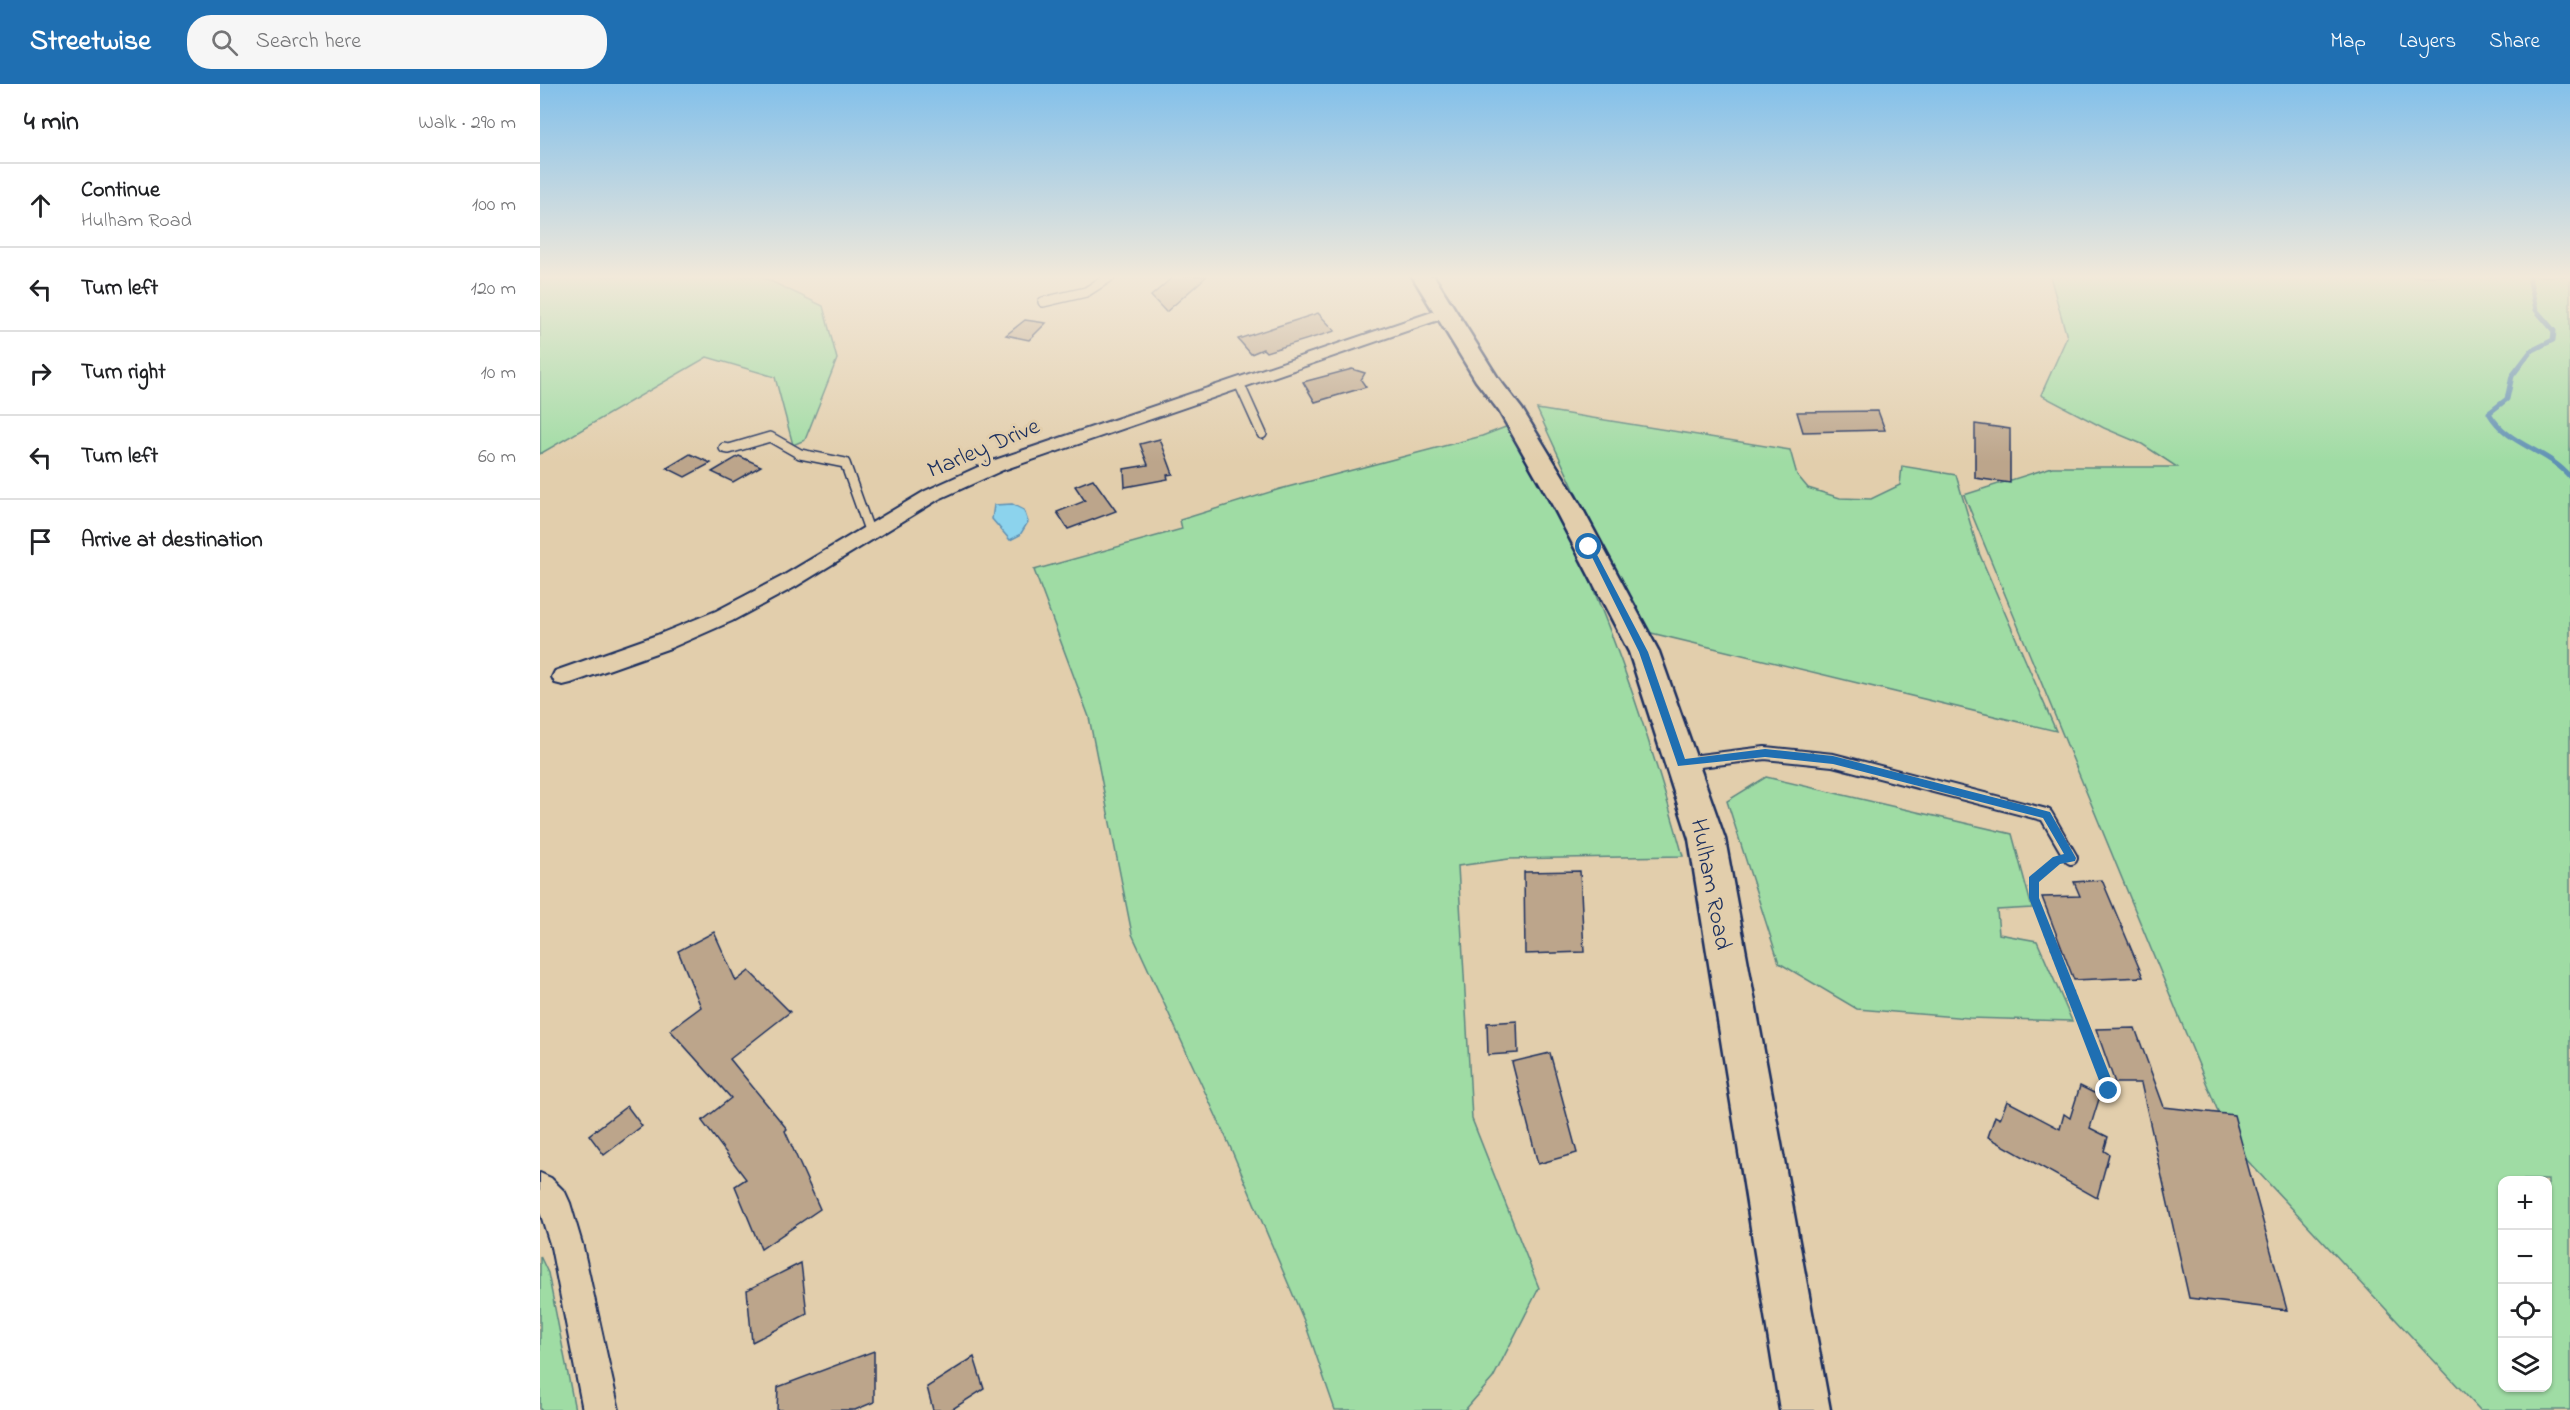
<!DOCTYPE html>
<meta charset="utf-8">
<style>
body{margin:0;font-family:"Indie Flower",sans-serif;background:#f6f6f6;color:#202124}
.controls{position:absolute;right:18px;bottom:18px;display:grid;overflow:hidden;border-radius:12px;box-shadow:0 2px 4px #0004}
.controls button{width:54px;height:54px;display:grid;place-items:center;padding:0;border:0;border-bottom:2px solid #e0e0e0;background:#fff;color:#202124;font:30px sans-serif}
.stop{position:absolute;width:18px;height:18px;margin:-14px;border:4px solid #1f6fb2;border-radius:50%;background:#fff}
.stop.end{background:#1f6fb2;border-color:#fff;box-shadow:0 2px 6px #0008}
.list{margin:0;padding:0;list-style:none}
h2{display:flex;justify-content:space-between;align-items:center;height:78px;margin:0;padding:0 24px;font-size:26px}
h2 small{font-size:20px;font-weight:400;color:#757577}
.list li{display:grid;grid-template-columns:39px 1fr auto;gap:18px;align-items:center;box-sizing:border-box;height:84px;padding:0 24px;border-top:2px solid #e0e0e0}
.list b{display:block;font-size:22px;white-space:nowrap}
.list p{margin:0;font-size:20px;white-space:nowrap;color:#757577}
.list em{font-size:20px;font-style:normal;color:#757577}
.icon{flex:none;width:33px;height:33px;fill:none;stroke:currentColor;stroke-width:2;stroke-linecap:round;stroke-linejoin:round}
.map{position:relative;flex:none;width:2030px;height:1326px;overflow:hidden}
header{display:flex;align-items:center;gap:36px;box-sizing:border-box;height:84px;padding:0 30px;background:#1f6fb2;color:#fff}
header strong{font-size:28px}
nav{display:flex;gap:33px;margin-inline-start:auto;font-size:21px}
.search{width:420px;height:54px;background:#f6f6f6;display:flex;align-items:center;gap:15px;box-sizing:border-box;padding:0 21px;border-radius:24px;color:#757577;font-size:22px}
main{display:flex}
aside{flex:1;background:#fff}
.map>svg:first-child{display:block}
.green{fill:#9fdca4;stroke:#5d8681;stroke-width:1.5;fill-rule:evenodd}
.water{fill:#8cd3ed;stroke:#5f91b4;stroke-width:1.5}
.lines{fill:none;stroke-linecap:round;stroke-linejoin:round}
.stream{stroke:#5f91b4;stroke-width:5}
.building{fill:#bca58b;stroke:#1b2f5e;stroke-width:1.5}
.lane-far1-casing{stroke:#1b2f5e;stroke-width:12}
.lane-casing{stroke:#1b2f5e;stroke-width:16}
.street-casing{stroke:#1b2f5e;stroke-width:4}
.secondary-casing{stroke:#1b2f5e;stroke-width:5}
.path-far1{stroke:#1b2f5e;stroke-width:4;stroke-dasharray:1.5 4.5;stroke-linecap:butt}
.path{stroke:#1b2f5e;stroke-width:4.5;stroke-dasharray:2 6;stroke-linecap:butt}
.lane-far1{stroke:#e2ceac;stroke-width:9}
.lane{stroke:#e2ceac;stroke-width:12}
.street{fill:#e2ceac;fill-rule:evenodd}
.secondary{fill:#e2ceac;fill-rule:evenodd}
.route{fill:#1f6fb2}
.labels{text-anchor:middle;stroke-width:6;stroke-linejoin:round;paint-order:stroke}
.street-label{font-size:24px;fill:#1b2f5e;stroke:#e2ceac}
</style>
<header>
<strong>Streetwise</strong>
<div class="search"><svg class="icon" aria-label="search" viewBox="0 0 24 24"><circle cx="10" cy="10" r="6"/><path d="M15 15l6 6"/></svg>Search here</div>
<nav><a>Map</a><a>Layers</a><a>Share</a></nav>
</header>
<main>
<aside>
<h2>4 min<small>Walk · 290 m</small></h2>
<ul class="list">
<li><svg class="icon" aria-label="ahead" viewBox="0 0 24 24"><path d="M12 20V5M6 11l6-6 6 6"/></svg><div><b>Continue</b><p>Hulham Road</p></div><em>100 m</em></li>
<li><svg class="icon" aria-label="left" viewBox="0 0 24 24"><path d="M17 20v-9H6M10 6l-5 5 5 5"/></svg><div><b>Turn left</b></div><em>120 m</em></li>
<li><svg class="icon" aria-label="right" viewBox="0 0 24 24"><path d="M7 20v-9h11M14 6l5 5-5 5"/></svg><div><b>Turn right</b></div><em>10 m</em></li>
<li><svg class="icon" aria-label="left" viewBox="0 0 24 24"><path d="M17 20v-9H6M10 6l-5 5 5 5"/></svg><div><b>Turn left</b></div><em>60 m</em></li>
<li><svg class="icon" aria-label="arrive" viewBox="0 0 24 24"><path d="M6 21V4h12l-3 4 3 4H6"/></svg><div><b>Arrive at destination</b></div></li>
</ul>
</aside>
<div class="map">
<svg width="2030" height="1326" viewBox="0 0 2030 1326">
<rect width="100%" height="100%" fill="#e2ceac"/>
<filter id="ink" filterUnits="userSpaceOnUse"><feTurbulence type="fractalNoise" baseFrequency=".0167" numOctaves="2"/><feDisplacementMap in="SourceGraphic" scale="12" xChannelSelector="R" yChannelSelector="G"/><feConvolveMatrix kernelMatrix="1 2 1 2 8 2 1 2 1" color-interpolation-filters="sRGB"/></filter>
<g filter="url(#ink)">
<g class="green">
<polygon points="6,192 220,192 283,222 297,275 265,356 253,361 235,293 167,273 0,370 0,197"/>
<path d="M 1510,192 L 2030,192 L 2030,1326 L 1940,1326 L 1691,1059 L 1424,411 L 1512,383 L 1637,383 L 1602,360 L 1564,344 L 1501,311 L 1527,253 ZM 1962,1096 L 2008,1096 L 2008,1304 L 1962,1304 Z"/>
<polygon points="997,325 1250,366 1257,391 1268,404 1300,414 1331,415 1360,401 1362,382 1416,391 1439,469 1516,647 1099,546"/>
<path d="M 971,341 C 985,366 1002,390 1014,416 C 1069,530 1109,650 1143,772 L 969,775 L 918,782 L 932,1035 L 999,1204 L 953,1294 L 925,1326 L 795,1326 L 765,1239 L 689,1060 L 592,850 L 549,633 L 494,486 L 642,445 L 640,436 L 740,405 L 942,352 Z"/>
<polygon points="1226,693 1472,750 1492,824 1457,826 1459,850 1497,857 1532,937 1429,934 1317,925 1239,879 1187,717"/>
<polygon points="0,1172 8,1189 35,1326 0,1326"/>
</g>
<polygon class="water" points="472,420 484,426 488,438 480,451 470,456 452,435 454,421"/>
<g class="lines">
<path class="stream" d="M 1989,192 L 1996,226 L 2014,247 L 2013,256 L 1991,267 L 1972,292 L 1967,315 L 1949,329 C 1968,362 2007,365 2030,393"/>
</g>
<g class="building">
<polygon points="634,192 667,192 626,228 611,212"/>
<polygon points="778,229 795,247 726,268 723,265 711,270 698,255"/>
<polygon points="485,236 506,239 489,256 466,251"/>
<polygon points="812,285 825,289 821,296 826,303 775,318 763,298"/>
<polygon points="1338,327 1345,346 1263,348 1257,328"/>
<polygon points="1435,340 1470,345 1470,399 1435,394"/>
<polygon points="620,355 633,390 627,391 628,395 585,403 584,385 608,381 600,360"/>
<polygon points="150,370 171,379 145,393 127,384"/>
<polygon points="199,372 221,382 193,398 172,388"/>
<polygon points="553,395 576,427 528,445 517,428 545,417 535,402"/>
<polygon points="1040,787 1044,868 985,870 984,788"/>
<polygon points="1562,796 1603,893 1534,896 1502,813 1540,812 1534,798"/>
<polygon points="174,848 196,897 209,887 250,928 190,975 247,1045 245,1047 280,1125 221,1165 195,1102 206,1095 162,1037 191,1014 130,946 161,923 138,867"/>
<polygon points="977,937 978,969 948,971 947,939"/>
<polygon points="1595,944 1624,1023 1694,1031 1747,1226 1649,1214 1601,999 1575,999 1556,945"/>
<polygon points="1010,969 1037,1069 998,1080 972,978"/>
<polygon points="1540,1002 1560,1012 1550,1044 1568,1053 1564,1067 1569,1070 1557,1114 1448,1053 1455,1032 1460,1035 1467,1017 1520,1045 1524,1030 1530,1034"/>
<polygon points="87,1022 102,1042 64,1071 49,1051"/>
<polygon points="261,1179 267,1230 212,1258 207,1206"/>
<polygon points="334,1267 334,1318 315,1326 237,1326 238,1303"/>
<polygon points="434,1273 444,1305 411,1326 393,1326 387,1303"/>
</g>
<g class="lines">
<defs>
<g id="lane-far1">
<polyline points="503,218 546,208 571,192"/>
<polyline points="699,299 722,350"/>
<polyline points="184,364 189,365 230,353 260,370 305,379 330,449"/>
</g>
<polyline id="lane" points="1143,679 1225,669 1293,676 1506,731 1531,774"/>
<g id="street">
<polygon points="904,224 910,226 912,229 910,232 463,386 399,415 255,503 192,537 133,563 31,599 23,601 15,599 12,593 15,587 117,551 176,527 241,493 385,407 449,378"/>
<polygon points="0,1089 11,1094 25,1108 30,1119 43,1163 79,1326 43,1326 11,1163 0,1128"/>
</g>
<polygon id="secondary" points="872,192 894,192 958,294 982,325 1041,422 1119,568 1185,755 1290,1326 1240,1326 1149,755 1089,568 1013,422 959,327 936,297"/>
</defs>
<use href="#lane-far1" class="lane-far1-casing"/>
<use href="#lane" class="lane-casing"/>
<use href="#street" class="street-casing"/>
<use href="#secondary" class="secondary-casing"/>
<polyline class="path-far1" points="1505,842 1494,814 1493,796 1516,777"/>
<polyline class="path" points="1504,840 1569,1007"/>
<use href="#lane-far1" class="lane-far1"/>
<use href="#lane" class="lane"/>
<use href="#street" class="street"/>
<use href="#secondary" class="secondary"/>
</g>
</g>
<linearGradient id="sky" x2="0" y2="1"><stop stop-color="#83c0ea"/><stop offset="0.51" stop-color="#f2e9da"/><stop offset="1" stop-color="#f2e9da" stop-opacity="0"/></linearGradient>
<rect width="2030" height="378" fill="url(#sky)"/>
<polygon class="route" points="1046,461 1053,463 1108,568 1145,675 1225,665 1293,672 1510,728 1536,774 1535,777 1520,780 1499,798 1499,814 1576,1007 1574,1012 1565,1012 1489,814 1489,793 1513,773 1524,770 1503,734 1293,680 1225,673 1138,682 1099,568"/>
<g class="labels">
<g class="street-label">
<text transform="translate(443 363) rotate(-23)" y="8">Marley Drive</text>
<text transform="translate(1172 800) rotate(79)" y="8">Hulham Road</text>
</g>
</g>
</svg>
<div class="controls">
<button>+</button>
<button>−</button>
<button><svg class="icon" aria-label="locate" viewBox="0 0 24 24"><circle cx="12" cy="12" r="6"/><path d="M12 2v4M12 18v4M2 12h4M18 12h4"/></svg></button>
<button><svg class="icon" aria-label="layers" viewBox="0 0 24 24"><path d="M12 4l9 5-9 5-9-5zM3 14l9 5 9-5"/></svg></button>
</div>
<div class="stop" style="left:1049px;top:463px"></div>
<div class="stop end" style="left:1569px;top:1007px"></div>
</div>
</main>
